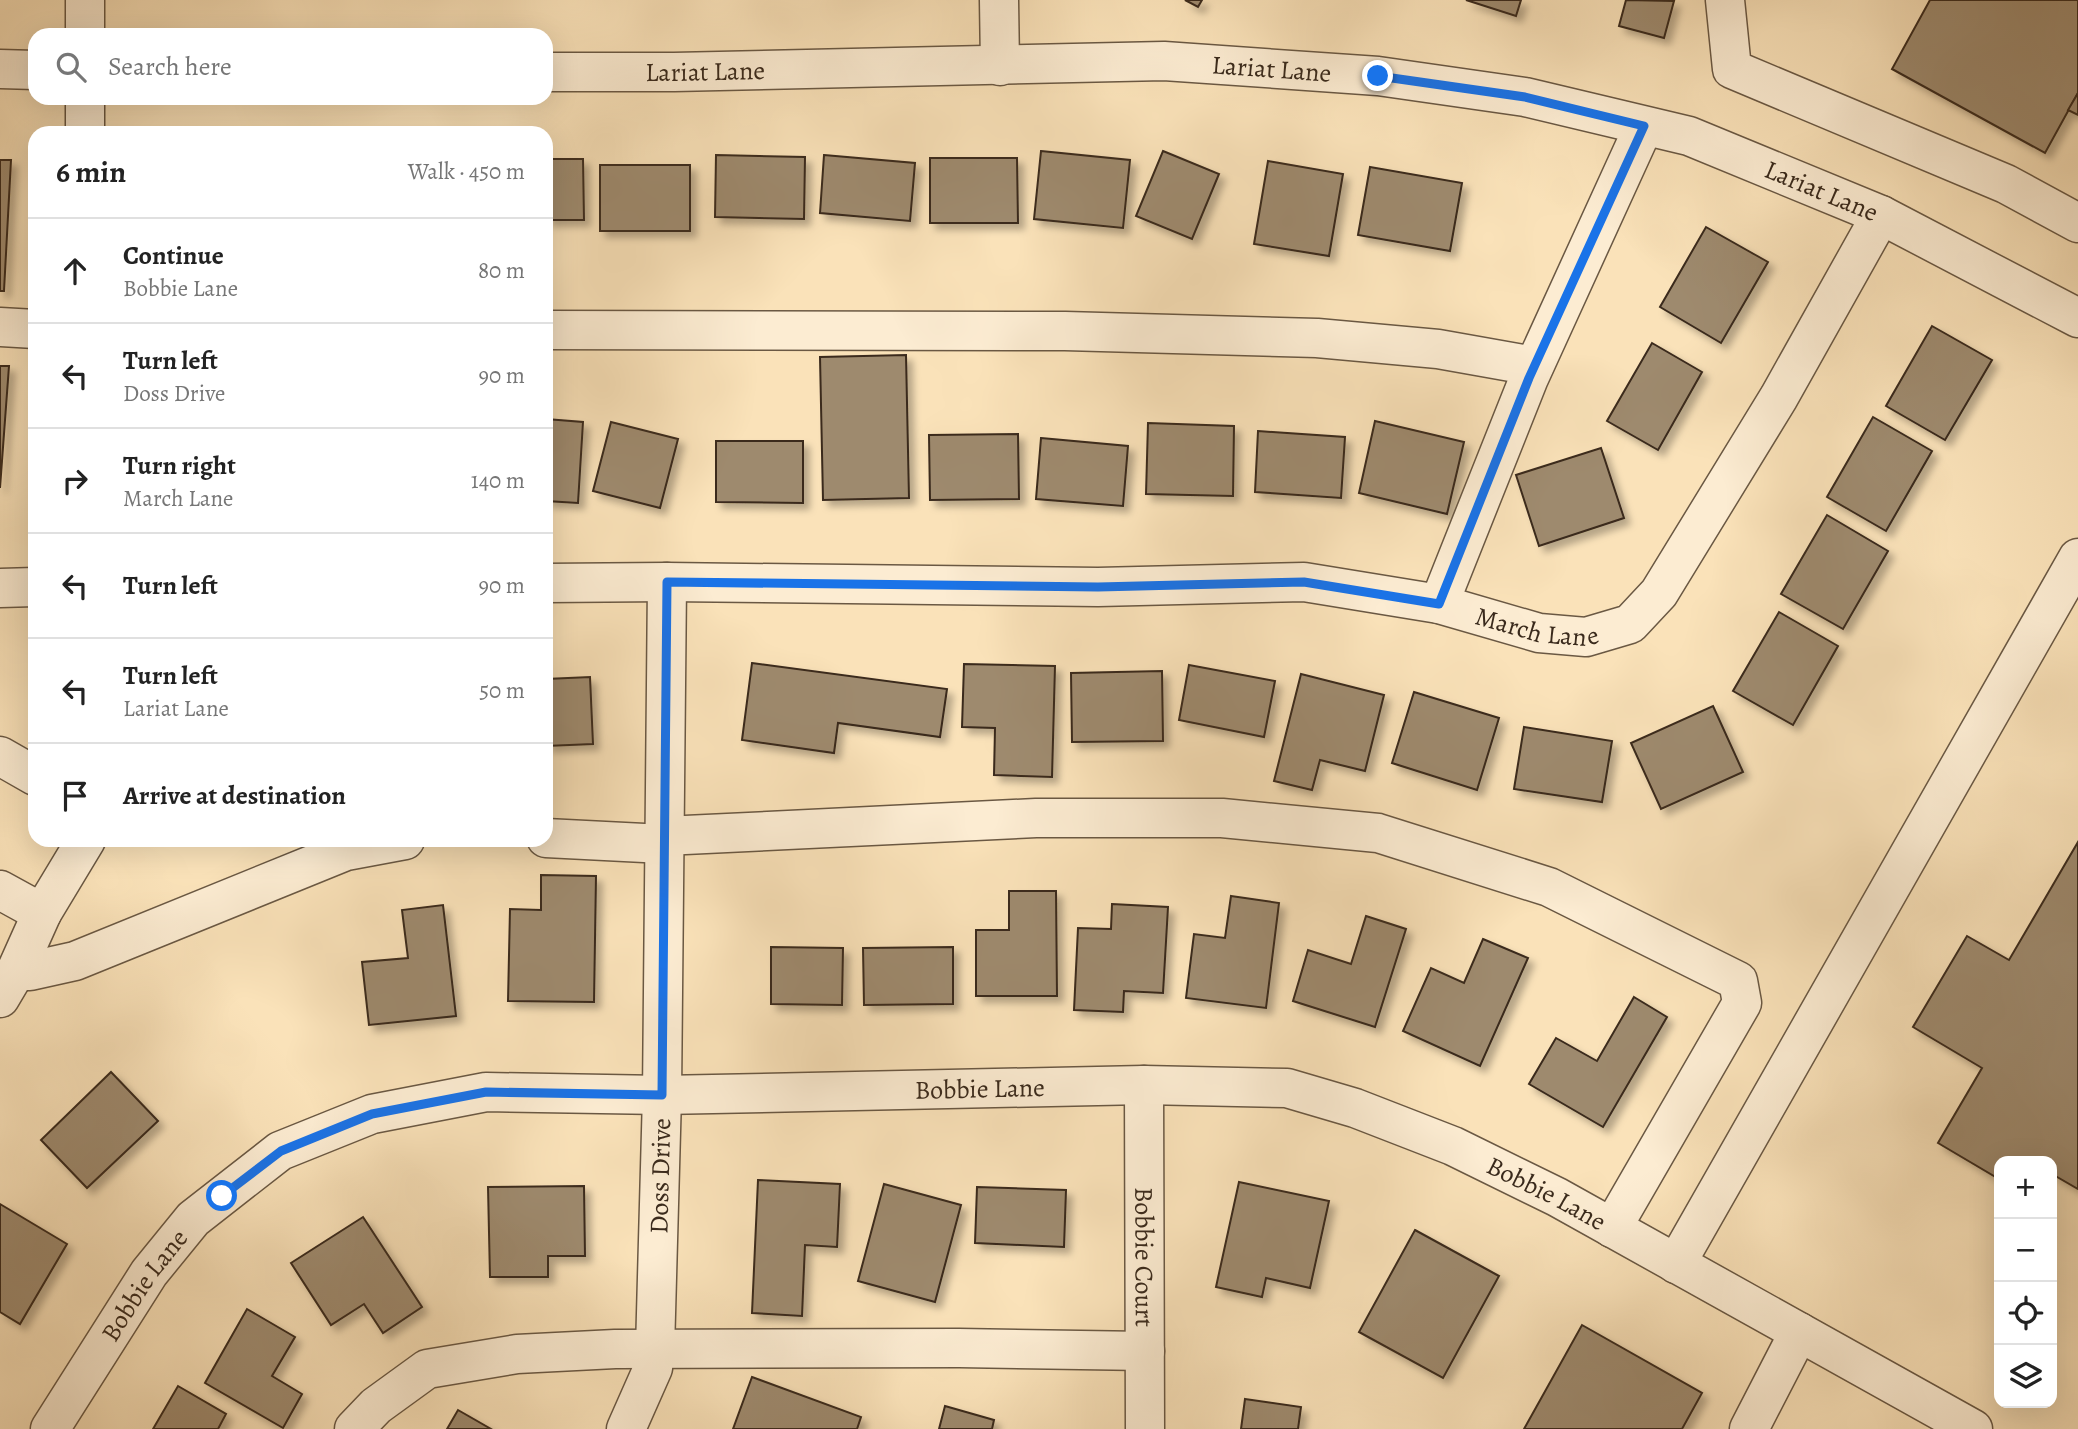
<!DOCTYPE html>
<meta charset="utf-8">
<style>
body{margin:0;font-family:Alegreya,serif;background:#f6f6f6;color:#222}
.controls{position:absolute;right:21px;bottom:21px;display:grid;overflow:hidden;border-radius:14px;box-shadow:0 7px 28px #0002}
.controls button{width:63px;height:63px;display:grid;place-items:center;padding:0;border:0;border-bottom:2px solid #e0e0e0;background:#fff;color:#222;font:35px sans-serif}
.stop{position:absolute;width:21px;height:21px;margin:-16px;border:5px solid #1a73e8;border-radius:50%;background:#fff}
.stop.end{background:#1a73e8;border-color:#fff;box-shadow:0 2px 7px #0008}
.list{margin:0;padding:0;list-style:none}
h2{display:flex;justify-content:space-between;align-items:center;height:91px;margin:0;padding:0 28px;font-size:30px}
h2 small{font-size:23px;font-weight:400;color:#767676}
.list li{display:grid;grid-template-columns:46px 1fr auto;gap:21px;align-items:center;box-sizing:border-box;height:105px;padding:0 28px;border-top:2px solid #e0e0e0}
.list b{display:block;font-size:26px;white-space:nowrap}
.list p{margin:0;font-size:23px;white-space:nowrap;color:#767676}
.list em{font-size:23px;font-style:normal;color:#767676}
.icon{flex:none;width:38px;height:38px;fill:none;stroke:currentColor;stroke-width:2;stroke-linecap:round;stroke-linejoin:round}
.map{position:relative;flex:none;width:2078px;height:1429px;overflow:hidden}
.search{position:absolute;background:#fff;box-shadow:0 7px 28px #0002;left:28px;top:28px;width:525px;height:77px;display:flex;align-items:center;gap:18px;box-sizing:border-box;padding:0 24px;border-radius:21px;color:#767676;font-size:26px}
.panel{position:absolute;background:#fff;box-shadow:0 7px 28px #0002;left:28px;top:126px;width:525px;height:721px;border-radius:21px}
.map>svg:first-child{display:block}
.building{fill:#9e8a6e;stroke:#3a2a1c;stroke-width:2;filter:url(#shadow)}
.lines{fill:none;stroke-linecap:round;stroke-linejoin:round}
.minor-casing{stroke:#6a5843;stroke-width:41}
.minor{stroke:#fcecd2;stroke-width:38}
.route{stroke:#1a73e8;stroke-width:9}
.labels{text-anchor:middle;stroke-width:7;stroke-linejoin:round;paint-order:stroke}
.street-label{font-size:26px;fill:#3a2a1c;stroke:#fcecd2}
</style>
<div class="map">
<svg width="2078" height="1429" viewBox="0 0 2078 1429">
<defs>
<filter id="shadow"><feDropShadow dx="6" dy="6" stdDeviation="3.5" flood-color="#0004"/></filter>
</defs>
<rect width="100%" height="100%" fill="#fae2b9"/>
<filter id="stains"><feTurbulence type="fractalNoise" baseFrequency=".00286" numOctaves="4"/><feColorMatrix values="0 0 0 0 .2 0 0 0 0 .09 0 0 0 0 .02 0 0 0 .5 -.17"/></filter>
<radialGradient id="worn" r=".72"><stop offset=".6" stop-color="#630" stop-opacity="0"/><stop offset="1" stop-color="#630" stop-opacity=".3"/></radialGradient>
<g class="building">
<polygon points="1185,0 1202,0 1198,7"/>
<polygon points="1466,0 1521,0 1516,16"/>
<polygon points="1626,0 1674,1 1664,38 1619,26"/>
<polygon points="1930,0 2078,0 2078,93 2045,153 1892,69"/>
<polygon points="2078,93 2078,115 2068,110"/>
<polygon points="1041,151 1130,160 1123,228 1034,219"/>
<polygon points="1163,151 1219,174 1192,239 1136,216"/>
<polygon points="716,155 805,157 804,219 715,217"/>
<polygon points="824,155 915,163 910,221 820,213"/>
<polygon points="930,158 1017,158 1018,223 930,223"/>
<polygon points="546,159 583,159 584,220 546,220"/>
<polygon points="0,160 11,160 4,291 0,291"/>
<polygon points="1268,161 1343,174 1329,256 1254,244"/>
<rect x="600" y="165" width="90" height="66"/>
<polygon points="1370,167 1462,183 1450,251 1358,235"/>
<polygon points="1706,227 1768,262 1721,343 1660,307"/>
<polygon points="1932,326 1992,360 1945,440 1886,406"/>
<polygon points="1652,343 1702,372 1658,450 1607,421"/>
<polygon points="906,355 909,498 823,500 820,357"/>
<polygon points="0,366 9,366 0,488"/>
<polygon points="1873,417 1932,451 1886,531 1827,497"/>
<polygon points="546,419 583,422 578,503 546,501"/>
<polygon points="1375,421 1464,442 1447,514 1359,493"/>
<polygon points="611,422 678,439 660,508 593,491"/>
<polygon points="1148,423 1234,426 1233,496 1146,494"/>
<polygon points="1258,431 1345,437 1341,498 1255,492"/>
<polygon points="1018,434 1019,499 930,500 929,435"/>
<polygon points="1041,438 1128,446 1123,506 1036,499"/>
<polygon points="716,441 803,441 803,503 716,502"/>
<polygon points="1601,448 1624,518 1539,546 1516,475"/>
<polygon points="1827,515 1888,551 1843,629 1781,594"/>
<polygon points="1779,612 1838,646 1793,725 1733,691"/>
<polygon points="752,663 947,689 940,737 838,723 834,753 742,740"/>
<polygon points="964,664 1055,666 1052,777 994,775 995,728 962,727"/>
<polygon points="1189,665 1275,681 1264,737 1179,720"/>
<polygon points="1162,671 1163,741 1072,742 1071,673"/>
<polygon points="1301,674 1384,695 1365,771 1320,760 1312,790 1274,781"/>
<polygon points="590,677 593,744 546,746 546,679"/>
<polygon points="1414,692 1499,718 1477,790 1392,763"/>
<polygon points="1713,706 1743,772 1661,809 1631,743"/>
<polygon points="1524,727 1612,741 1602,802 1514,789"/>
<polygon points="2078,842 2078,1189 2052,1174 2052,1161 1999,1161 1999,1179 1938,1143 1982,1068 1913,1027 1967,936 2009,960"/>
<polygon points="541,875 596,876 594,1002 508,1001 510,909 541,910"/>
<polygon points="1009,891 1056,891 1057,996 976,996 976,930 1009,930"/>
<polygon points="1231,896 1279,903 1266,1008 1186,998 1194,934 1225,938"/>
<polygon points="1112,904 1168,907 1163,993 1124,991 1123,1012 1074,1010 1078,928 1111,929"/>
<polygon points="443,905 456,1016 369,1025 362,962 408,958 402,910"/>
<polygon points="1366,916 1406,929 1375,1027 1293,1001 1308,950 1351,964"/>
<polygon points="1483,939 1528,958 1480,1066 1403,1031 1431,968 1464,983"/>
<polygon points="771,947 843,948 842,1005 771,1004"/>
<polygon points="953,947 953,1004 864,1005 863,948"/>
<polygon points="1634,997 1667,1017 1603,1127 1529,1084 1556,1038 1597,1061"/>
<polygon points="111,1072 158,1121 87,1188 41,1140"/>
<polygon points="758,1180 840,1184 837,1247 805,1245 802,1316 752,1313"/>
<polygon points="1239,1182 1329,1201 1310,1288 1266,1278 1262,1297 1216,1287"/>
<polygon points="884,1184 961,1205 935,1302 858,1281"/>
<polygon points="584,1186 585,1256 548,1256 548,1277 490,1277 488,1187"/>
<polygon points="977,1187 1066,1190 1064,1247 975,1243"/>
<polygon points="0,1204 67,1244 20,1324 0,1312"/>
<polygon points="363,1217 422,1307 383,1333 364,1304 331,1325 291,1263"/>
<polygon points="1415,1230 1499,1276 1443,1378 1359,1332"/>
<polygon points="247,1309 295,1337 272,1376 302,1394 283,1428 205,1383"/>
<polygon points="1582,1325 1702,1393 1682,1429 1524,1429"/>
<polygon points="752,1377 861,1417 857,1429 733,1429"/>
<polygon points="178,1386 226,1414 218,1429 153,1429"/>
<polygon points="1245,1399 1301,1407 1298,1429 1241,1429"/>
<polygon points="945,1406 994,1420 992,1429 939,1429"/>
<polygon points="458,1410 491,1429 447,1429"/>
</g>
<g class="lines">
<defs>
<g id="minor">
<polyline points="999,0 1000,66"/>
<polyline points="1725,0 1732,69 2006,184 2078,223"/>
<polyline points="85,35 85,0"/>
<polyline points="0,69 35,70"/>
<path id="s1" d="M 546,72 L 674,72 L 1164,61 L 1378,76 L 1525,97 L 1689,136 L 1881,215 L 2078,318"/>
<polyline points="85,133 85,98"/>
<polyline points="0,327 35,329"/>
<polyline points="546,330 1065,331 1317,338 1438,349 1534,366"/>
<path id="s2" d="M 546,583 L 667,582 L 1098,587 L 1304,582 L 1439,604 L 1539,633 L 1586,637 L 1630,624 L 1659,593 L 1779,397 L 1881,215"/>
<polyline points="0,588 35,587"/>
<polyline points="1439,604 1529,378 1644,126"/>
<polyline points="0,756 35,776"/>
<polyline points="664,836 1036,818 1222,818 1378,833 1549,887 1738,981 1742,1003 1612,1228"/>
<polyline points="546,838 664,844"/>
<polyline points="0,890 42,913 86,840"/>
<polyline points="16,971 30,971 75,961 346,851 405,840"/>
<polyline points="0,998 16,971 42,913"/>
<path id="s3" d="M 1144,1085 L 1145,1429"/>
<polyline points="1676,1264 2078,558"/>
<path id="s4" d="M 50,1429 L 149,1273 L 193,1219 L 280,1151 L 372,1114 L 486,1092 L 662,1095 L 1144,1085 L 1287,1088 L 1355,1108 L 1453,1146 L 1557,1197 L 1973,1429"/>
<polyline points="354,1429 376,1406 427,1369 517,1354 615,1349 959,1348 1145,1351"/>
<path id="s5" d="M 626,1429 L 653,1368 L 655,1350 L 662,1095 L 667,582"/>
<polyline points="1749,1429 1799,1332"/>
</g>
</defs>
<use href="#minor" class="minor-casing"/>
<use href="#minor" class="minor"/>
</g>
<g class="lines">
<polyline class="route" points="222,1196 281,1151 372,1114 486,1092 662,1095 667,582 1098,587 1304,582 1439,604 1529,378 1644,126 1525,97 1378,76"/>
</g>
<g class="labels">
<g class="street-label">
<text dy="9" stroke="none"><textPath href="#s1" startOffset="726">Lariat Lane</textPath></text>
<text dy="9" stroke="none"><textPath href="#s1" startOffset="159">Lariat Lane</textPath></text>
<text dy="9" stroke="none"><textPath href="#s1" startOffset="1293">Lariat Lane</textPath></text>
<text dy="9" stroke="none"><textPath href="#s2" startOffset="996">March Lane</textPath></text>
<text dy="9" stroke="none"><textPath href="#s4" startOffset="1074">Bobbie Lane</textPath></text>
<text dy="9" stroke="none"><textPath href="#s5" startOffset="259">Doss Drive</textPath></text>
<text dy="9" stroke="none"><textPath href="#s4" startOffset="1662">Bobbie Lane</textPath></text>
<text dy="9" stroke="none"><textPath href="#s3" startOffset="172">Bobbie Court</textPath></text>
<text dy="9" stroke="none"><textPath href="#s4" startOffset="172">Bobbie Lane</textPath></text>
</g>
</g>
<rect width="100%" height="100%" filter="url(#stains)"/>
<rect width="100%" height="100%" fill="url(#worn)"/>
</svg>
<div class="controls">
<button>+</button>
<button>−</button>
<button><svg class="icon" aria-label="locate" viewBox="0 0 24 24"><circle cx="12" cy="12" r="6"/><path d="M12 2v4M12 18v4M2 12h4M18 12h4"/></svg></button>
<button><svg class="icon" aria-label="layers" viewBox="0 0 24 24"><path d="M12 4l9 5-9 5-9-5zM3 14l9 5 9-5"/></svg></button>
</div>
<div class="stop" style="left:222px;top:1196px"></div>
<div class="stop end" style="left:1378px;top:76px"></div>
<div class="search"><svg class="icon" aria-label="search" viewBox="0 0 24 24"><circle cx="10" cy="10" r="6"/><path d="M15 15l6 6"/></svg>Search here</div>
<section class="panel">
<h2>6 min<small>Walk · 450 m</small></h2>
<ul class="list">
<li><svg class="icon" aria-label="ahead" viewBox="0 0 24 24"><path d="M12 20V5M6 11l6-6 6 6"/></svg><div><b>Continue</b><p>Bobbie Lane</p></div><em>80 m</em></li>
<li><svg class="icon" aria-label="left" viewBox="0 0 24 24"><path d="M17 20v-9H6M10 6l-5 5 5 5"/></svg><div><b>Turn left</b><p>Doss Drive</p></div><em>90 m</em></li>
<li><svg class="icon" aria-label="right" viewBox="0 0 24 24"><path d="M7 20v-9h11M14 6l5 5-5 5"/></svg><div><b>Turn right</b><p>March Lane</p></div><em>140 m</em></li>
<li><svg class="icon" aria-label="left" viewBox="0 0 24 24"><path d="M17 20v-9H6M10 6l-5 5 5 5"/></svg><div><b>Turn left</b></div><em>90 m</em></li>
<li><svg class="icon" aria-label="left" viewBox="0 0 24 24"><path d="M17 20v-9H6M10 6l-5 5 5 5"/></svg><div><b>Turn left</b><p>Lariat Lane</p></div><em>50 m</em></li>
<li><svg class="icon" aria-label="arrive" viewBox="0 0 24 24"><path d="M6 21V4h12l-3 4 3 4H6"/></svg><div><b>Arrive at destination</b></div></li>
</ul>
</section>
</div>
